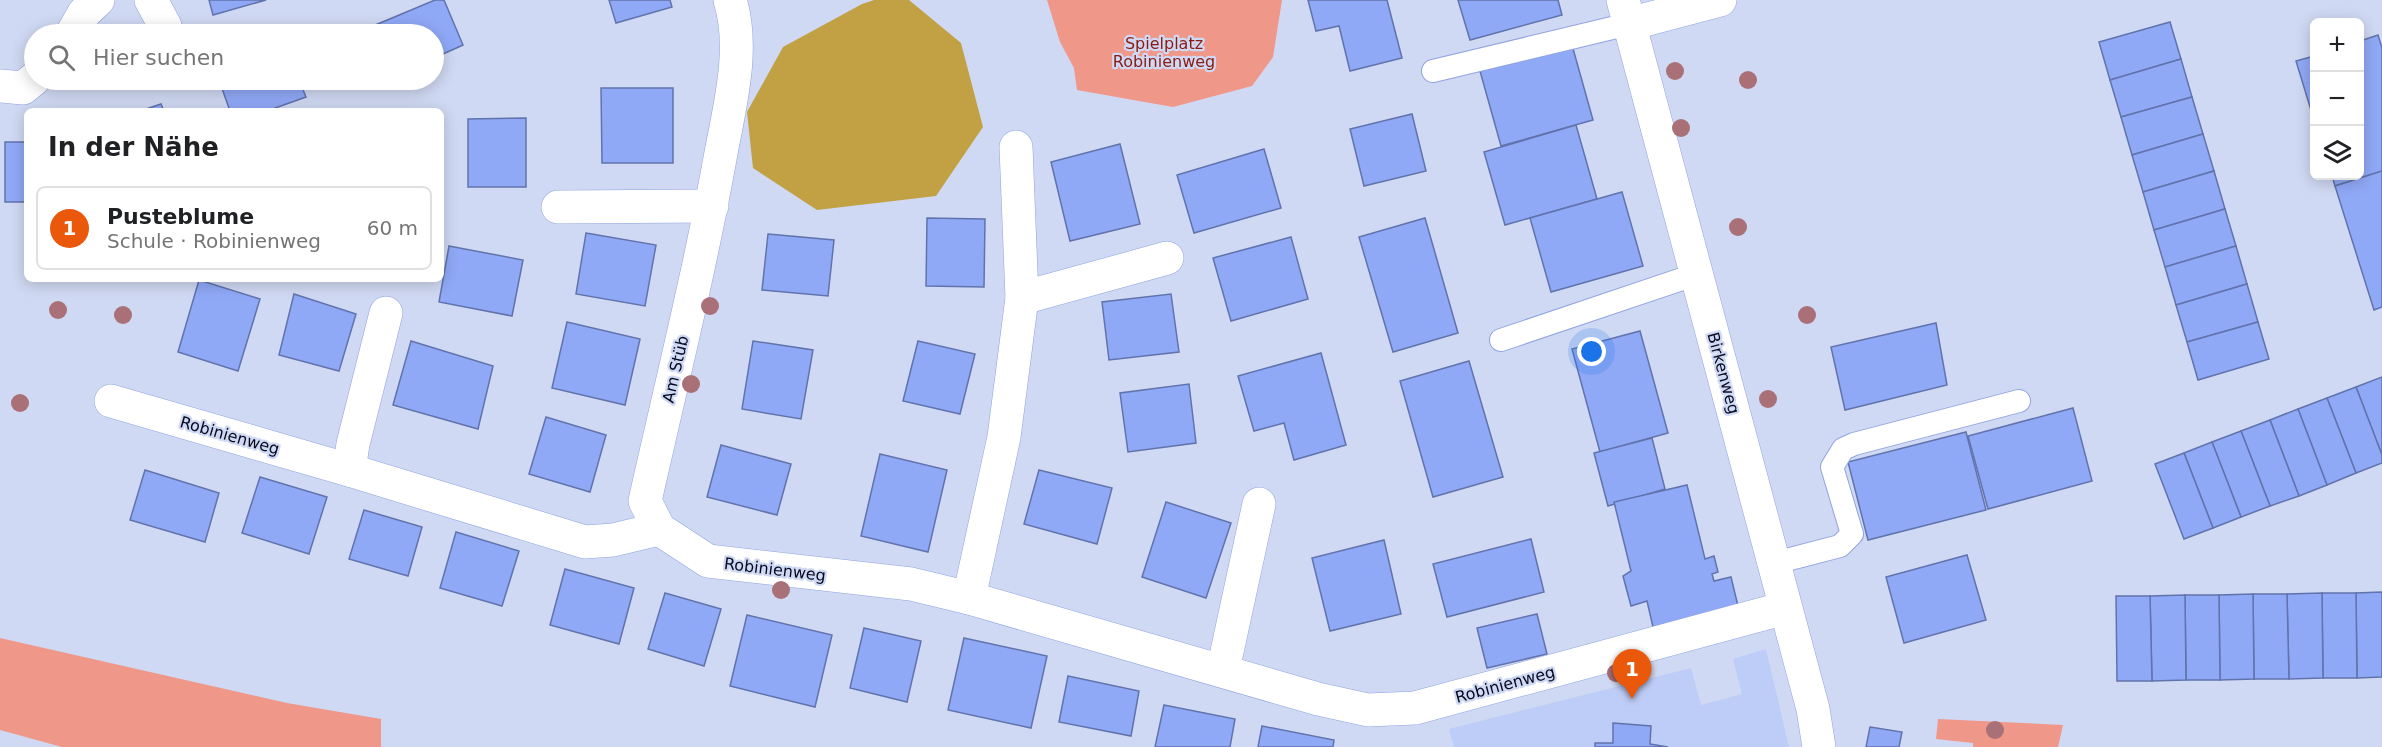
<!DOCTYPE html>
<html lang="de">
<meta charset="utf-8">
<style>
body{margin:0;font-family:"DejaVu Sans",sans-serif;background:#f6f6f6;color:#202124}
.controls{position:absolute;right:18px;top:18px;display:grid;overflow:hidden;border-radius:9px;box-shadow:0 3px 15px #0003}
.controls button{width:54px;height:54px;display:grid;place-items:center;padding:0;border:0;border-bottom:2px solid #e0e0e0;background:#fff;color:#202124;font:30px sans-serif}
.you{position:absolute;left:1592px;top:352px;width:21px;height:21px;margin:-15px;border:4px solid #fff;border-radius:50%;background:#1a73e8;box-shadow:0 0 0 9px #1a73e833}
.badge{display:grid;place-items:center;width:39px;height:39px;border-radius:50%;background:#ea580c;color:#fff;font-size:20px;font-weight:700}
.pin{position:absolute;translate:-50% -50px;filter:drop-shadow(0 2px 3px #0008)}
.pin::after{content:'';position:absolute;top:32px;width:21px;height:18px;background:inherit;clip-path:polygon(0 0,100% 0,50% 100%)}
.list{margin:0;padding:0;list-style:none}
h2{display:flex;justify-content:space-between;align-items:center;height:78px;margin:0;padding:0 24px;font-size:26px}
h2 small{font-size:20px;font-weight:400;color:#757577}
.list li{display:grid;grid-template-columns:39px 1fr auto;gap:18px;align-items:center;box-sizing:border-box;height:84px;margin:0 12px 12px;padding:0 12px;border:2px solid #e0e0e0;border-radius:9px}
.list b{display:block;font-size:22px;white-space:nowrap}
.list p{margin:0;font-size:20px;white-space:nowrap;color:#757577}
.list em{font-size:20px;font-style:normal;color:#757577}
.icon{flex:none;width:33px;height:33px;fill:none;stroke:currentColor;stroke-width:2;stroke-linecap:round;stroke-linejoin:round}
.map{position:relative;flex:none;width:2382px;height:747px;overflow:hidden}
.search{position:absolute;background:#fff;box-shadow:0 3px 15px #0003;left:24px;top:24px;width:420px;height:66px;display:flex;align-items:center;gap:15px;box-sizing:border-box;padding:0 21px;border-radius:33px;color:#757577;font-size:22px}
.panel{position:absolute;background:#fff;box-shadow:0 3px 15px #0003;left:24px;top:108px;width:420px;height:174px;border-radius:9px}
.map>svg:first-child{display:block}
.built{fill:#becdf7}
.green{fill:#ef9788}
.water{fill:#c1a144}
.building{fill:#90a9f7;stroke:#6173ac;stroke-width:1.5}
.lines{fill:none;stroke-linecap:round;stroke-linejoin:round}
.lane-casing{stroke:#8fa3e0;stroke-width:24}
.street-casing{stroke:#8fa3e0;stroke-width:34}
.lane{stroke:#fff;stroke-width:22}
.street{stroke:#fff;stroke-width:33}
.tree{fill:#a97077}
.labels{text-anchor:middle;stroke-width:4.5;stroke-linejoin:round;paint-order:stroke}
.park-label{font-size:16px;fill:#891b11;stroke:#d0d9f3}
.street-label{font-size:16px;fill:#05091f;stroke:#d0d9f3}
</style>
<div class="map">
<svg width="2382" height="747" viewBox="0 0 2382 747">
<rect width="100%" height="100%" fill="#d0d9f3"/>
<polygon class="built" points="1766,649 1789,747 1454,747 1449,729 1691,668 1701,705 1742,694 1733,659"/>
<g class="green">
<polygon points="1047,0 1282,0 1273,57 1252,86 1173,107 1077,90 1074,68 1060,42"/>
<polygon points="0,638 287,703 381,719 381,747 62,747 0,730"/>
<polygon points="1938,719 2063,725 2058,747 1973,747 1973,743 1936,739"/>
</g>
<polygon class="water" points="874,0 909,0 961,43 983,127 936,196 817,210 753,168 747,112 783,47 862,4"/>
<g class="building">
<polygon points="209,0 266,0 213,15"/>
<polygon points="435,0 444,0 463,45 434,58 434,34 377,34 373,26"/>
<polygon points="609,0 670,0 672,7 616,23"/>
<polygon points="1308,0 1387,0 1402,58 1350,71 1339,26 1316,31"/>
<polygon points="1458,0 1558,0 1562,15 1470,40"/>
<polygon points="2170,22 2181,59 2110,80 2099,42"/>
<polygon points="2378,35 2382,48 2382,171 2335,186 2332,176 2360,176 2360,41"/>
<polygon points="1572,45 1593,120 1501,146 1480,71"/>
<polygon points="2314,56 2314,120 2296,61"/>
<polygon points="2181,59 2192,97 2121,117 2110,80"/>
<polygon points="219,80 299,80 306,97 267,111 230,111"/>
<polygon points="601,88 673,88 673,163 602,163"/>
<polygon points="2192,97 2203,134 2132,155 2121,117"/>
<polygon points="161,104 164,111 140,111"/>
<polygon points="1412,114 1426,171 1364,186 1350,129"/>
<polygon points="526,118 526,187 468,187 468,119"/>
<polygon points="1576,125 1597,199 1505,225 1484,152"/>
<polygon points="2203,134 2214,171 2143,192 2132,155"/>
<rect x="5" y="142" width="22" height="60"/>
<polygon points="1120,144 1140,224 1070,241 1051,162"/>
<polygon points="1264,149 1281,208 1194,233 1177,175"/>
<polygon points="2214,171 2225,209 2154,230 2143,192"/>
<polygon points="2382,171 2382,307 2374,310 2335,186"/>
<polygon points="1622,192 1643,266 1551,292 1530,218"/>
<polygon points="2225,209 2236,246 2165,267 2154,230"/>
<polygon points="927,218 985,219 984,287 926,286"/>
<polygon points="1425,218 1458,333 1393,352 1359,237"/>
<polygon points="586,233 656,245 645,306 576,294"/>
<polygon points="768,234 834,240 828,296 762,290"/>
<polygon points="1291,237 1308,299 1231,321 1213,258"/>
<polygon points="449,246 523,260 512,316 439,302"/>
<polygon points="2236,246 2247,284 2176,305 2165,267"/>
<polygon points="199,280 260,299 238,371 178,352"/>
<polygon points="2247,284 2258,322 2187,342 2176,305"/>
<polygon points="294,294 356,314 339,371 279,355"/>
<polygon points="1171,294 1179,352 1109,360 1102,302"/>
<polygon points="567,322 640,339 625,405 552,388"/>
<polygon points="2258,322 2269,359 2198,380 2187,342"/>
<polygon points="1936,323 1947,385 1845,410 1831,347"/>
<polygon points="1640,331 1668,433 1600,452 1572,349"/>
<polygon points="411,341 493,366 478,429 393,405"/>
<polygon points="753,341 813,350 801,419 742,409"/>
<polygon points="918,341 975,354 960,414 903,401"/>
<polygon points="1321,353 1346,445 1294,460 1284,423 1254,431 1238,376"/>
<polygon points="1469,361 1503,477 1433,497 1400,381"/>
<polygon points="2382,377 2382,455 2356,387"/>
<polygon points="1189,384 1196,443 1128,452 1120,393"/>
<polygon points="2356,387 2382,455 2382,463 2356,473 2327,398"/>
<polygon points="2327,398 2356,473 2327,485 2298,409"/>
<polygon points="2073,408 2092,481 1988,509 1968,436"/>
<polygon points="2298,409 2327,485 2299,496 2270,420"/>
<polygon points="546,417 606,435 590,492 529,474"/>
<polygon points="2270,420 2299,496 2270,506 2241,431"/>
<polygon points="2241,431 2270,506 2241,517 2212,442"/>
<polygon points="1966,432 1986,510 1868,540 1848,462"/>
<polygon points="1652,438 1665,489 1608,506 1594,453"/>
<polygon points="2212,442 2241,517 2213,528 2184,453"/>
<polygon points="721,445 791,464 777,515 707,497"/>
<polygon points="2184,453 2213,528 2184,539 2155,464"/>
<polygon points="880,454 947,470 928,552 861,536"/>
<polygon points="145,470 219,493 205,542 130,520"/>
<polygon points="1039,470 1112,488 1097,544 1024,524"/>
<polygon points="260,477 327,497 309,554 242,533"/>
<polygon points="1687,485 1705,559 1714,556 1718,572 1712,574 1714,581 1731,577 1738,606 1653,627 1647,601 1631,606 1623,576 1631,571 1614,502"/>
<polygon points="1166,502 1231,523 1206,598 1142,577"/>
<polygon points="364,510 422,527 408,576 349,559"/>
<polygon points="456,532 519,551 502,606 440,588"/>
<polygon points="1531,539 1544,592 1447,617 1433,564"/>
<polygon points="1384,540 1401,614 1330,631 1312,558"/>
<polygon points="1967,555 1986,620 1904,643 1886,577"/>
<polygon points="565,569 634,588 619,644 550,625"/>
<polygon points="2382,592 2382,677 2357,678 2356,593"/>
<polygon points="665,593 721,609 704,666 648,649"/>
<polygon points="2322,593 2356,593 2357,678 2323,678"/>
<polygon points="2322,593 2323,678 2289,679 2287,594"/>
<polygon points="2253,594 2287,594 2289,679 2254,679"/>
<polygon points="2253,594 2254,679 2220,680 2219,595"/>
<polygon points="2185,595 2219,595 2220,680 2186,680"/>
<polygon points="2185,595 2186,680 2152,681 2150,596"/>
<polygon points="2116,596 2150,596 2152,681 2117,681"/>
<polygon points="1537,614 1547,654 1487,668 1477,628"/>
<polygon points="747,615 832,635 815,707 730,686"/>
<polygon points="864,628 921,641 907,702 850,688"/>
<polygon points="964,638 1047,656 1031,728 948,710"/>
<polygon points="1068,676 1139,691 1131,736 1059,722"/>
<polygon points="1164,705 1235,719 1230,747 1155,747"/>
<polygon points="1613,723 1651,726 1650,744 1668,747 1595,747 1595,743 1613,743"/>
<polygon points="1262,726 1334,740 1333,747 1258,747"/>
<polygon points="1870,727 1902,732 1899,747 1866,747"/>
</g>
<g class="lines">
<defs>
<g id="lane">
<polyline points="1433,71 1629,24"/>
<polyline points="1501,340 1697,274"/>
<polyline points="1775,563 1840,546 1852,534 1832,467 1843,449 1854,444 2019,401"/>
</g>
<g id="street">
<polyline points="151,0 165,26 165,34"/>
<polyline points="1623,0 1813,709 1819,747"/>
<polyline points="1629,24 1720,0"/>
<polyline points="72,34 84,13 98,0"/>
<polyline points="0,86 23,88 34,79"/>
<polyline points="558,207 712,206"/>
<polyline points="1022,298 1167,258"/>
<polyline points="111,401 349,470 585,542 613,540 659,529 708,561 911,584 969,598 1318,699 1368,710 1415,708 1785,608"/>
<polyline points="349,470 353,444 386,313"/>
<path d="M 659,529 L 645,501 C 671,385 700,270 721,153 C 730,105 745,48 730,0"/>
<polyline points="969,598 1004,437 1022,298 1016,147"/>
<polyline points="1223,670 1259,504"/>
</g>
</defs>
<use href="#lane" class="lane-casing"/>
<use href="#street" class="street-casing"/>
<use href="#lane" class="lane"/>
<use href="#street" class="street"/>
</g>
<g class="tree">
<circle cx="1675" cy="71" r="9"/>
<circle cx="1748" cy="80" r="9"/>
<circle cx="1681" cy="128" r="9"/>
<circle cx="1738" cy="227" r="9"/>
<circle cx="710" cy="306" r="9"/>
<circle cx="58" cy="310" r="9"/>
<circle cx="123" cy="315" r="9"/>
<circle cx="1807" cy="315" r="9"/>
<circle cx="691" cy="384" r="9"/>
<circle cx="1768" cy="399" r="9"/>
<circle cx="20" cy="403" r="9"/>
<circle cx="781" cy="590" r="9"/>
<circle cx="1616" cy="673" r="9"/>
<circle cx="1995" cy="730" r="9"/>
</g>
<g class="labels">
<g class="park-label">
<text x="1164" y="49">Spielplatz<tspan x="1164" dy="18">Robinienweg</tspan></text>
</g>
<g class="street-label">
<text transform="translate(675 369) rotate(-77)" y="6">Am Stüb</text>
<text transform="translate(1724 373) rotate(75)" y="6">Birkenweg</text>
<text transform="translate(230 435) rotate(16)" y="6">Robinienweg</text>
<text transform="translate(775 569) rotate(7)" y="6">Robinienweg</text>
<text transform="translate(1505 684) rotate(-15)" y="6">Robinienweg</text>
</g>
</g>
</svg>
<div class="controls">
<button>+</button>
<button>−</button>
<button><svg class="icon" aria-label="layers" viewBox="0 0 24 24"><path d="M12 4l9 5-9 5-9-5zM3 14l9 5 9-5"/></svg></button>
</div>
<div class="you"></div>
<div class="pin badge" style="left:1632px;top:699px">1</div>
<div class="search"><svg class="icon" aria-label="search" viewBox="0 0 24 24"><circle cx="10" cy="10" r="6"/><path d="M15 15l6 6"/></svg>Hier suchen</div>
<section class="panel">
<h2>In der Nähe<small></small></h2>
<ul class="list">
<li><span class="badge">1</span><div><b>Pusteblume</b><p>Schule · Robinienweg</p></div><em>60 m</em></li>
</ul>
</section>
</div>
